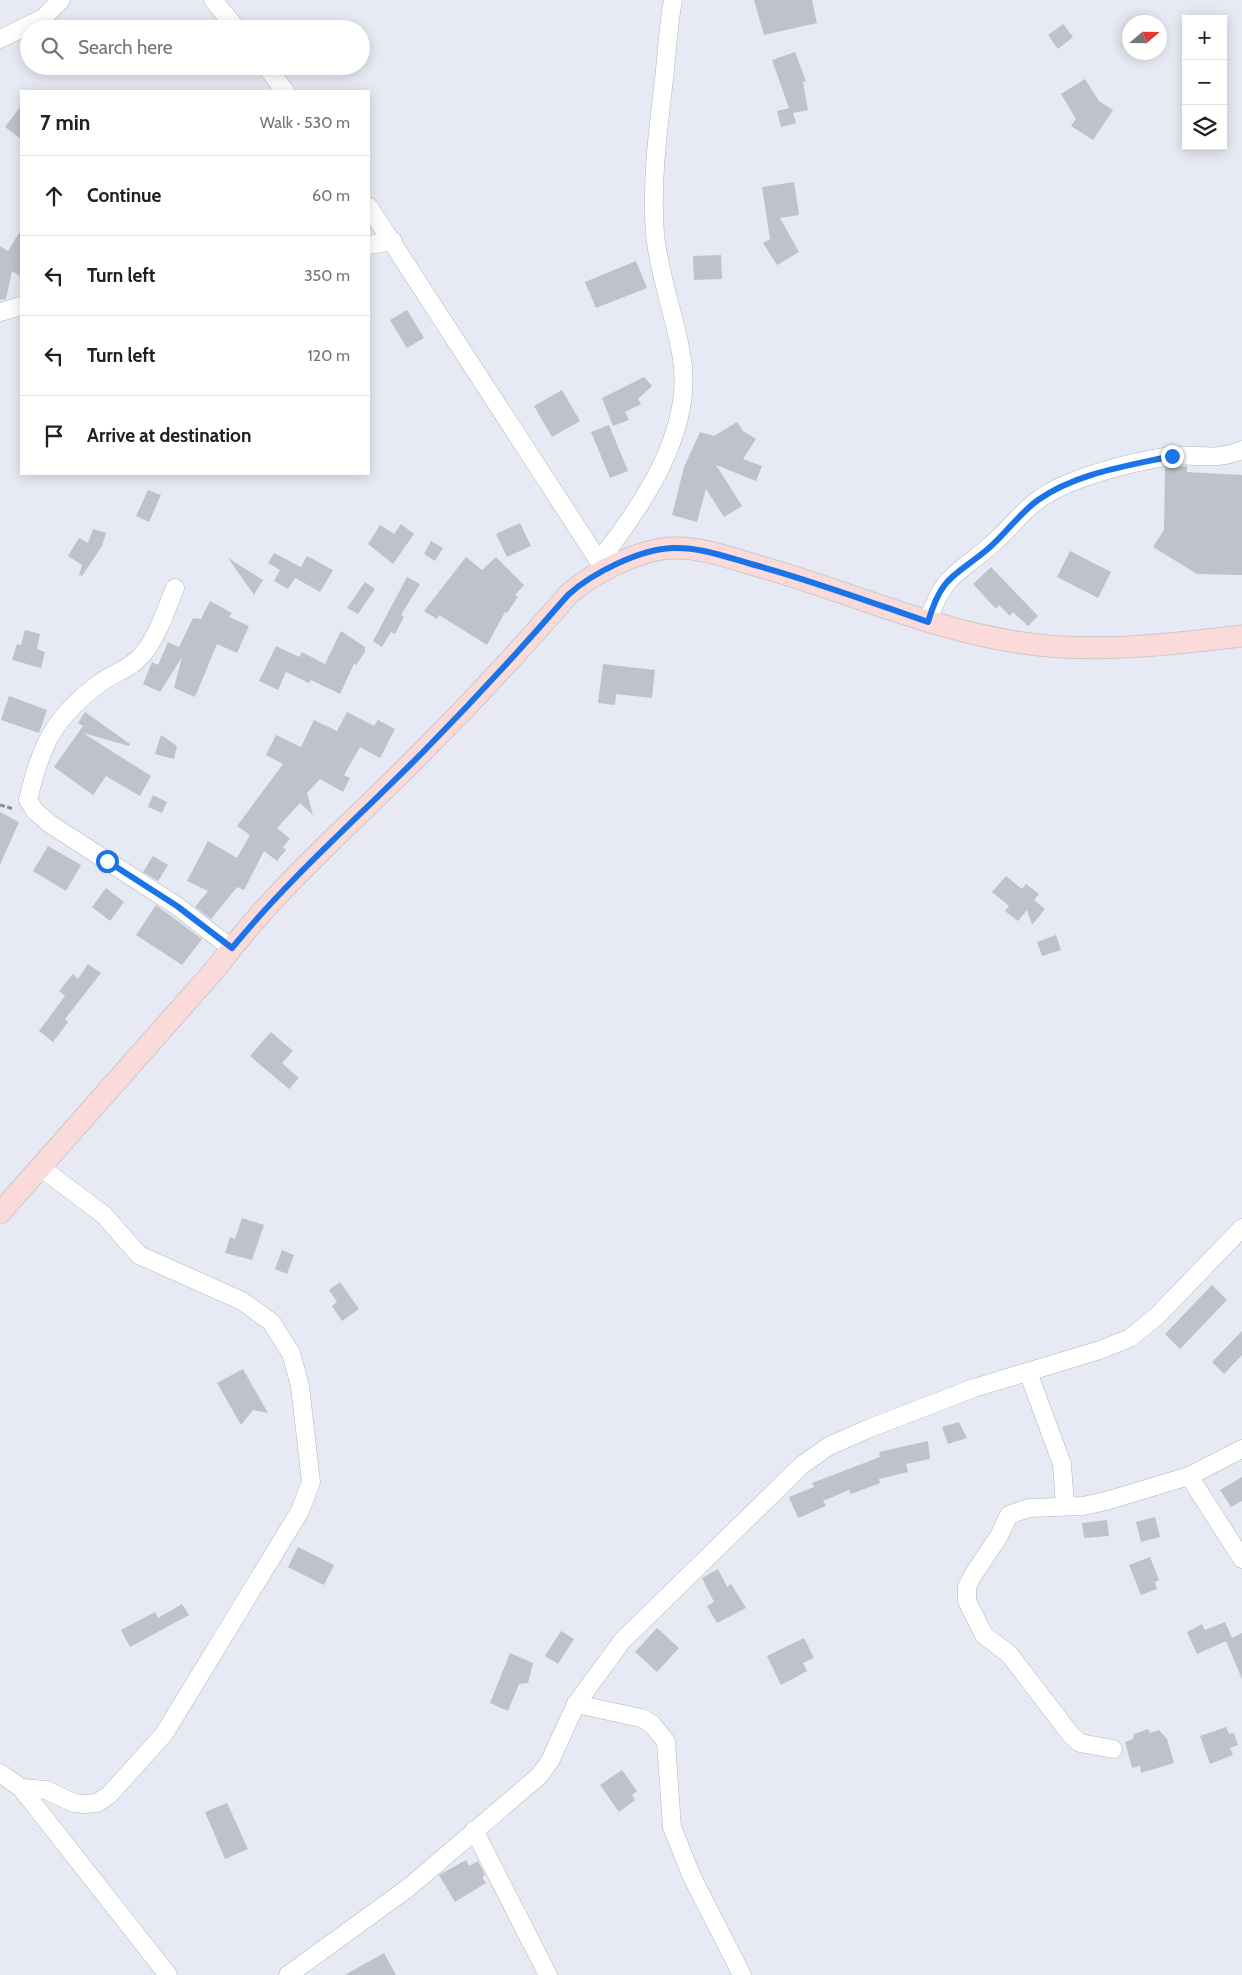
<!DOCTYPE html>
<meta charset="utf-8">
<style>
body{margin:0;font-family:Cabin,sans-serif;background:#f2f2f2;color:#202124}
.controls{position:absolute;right:15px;top:15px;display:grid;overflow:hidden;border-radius:0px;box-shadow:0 2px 12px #0003}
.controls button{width:45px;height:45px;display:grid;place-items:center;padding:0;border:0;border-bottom:1px solid #e0e0e0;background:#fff;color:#202124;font:25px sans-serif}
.compass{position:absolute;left:1122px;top:15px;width:45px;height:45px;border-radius:50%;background:#fff;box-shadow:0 2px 12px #0003;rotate:70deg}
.stop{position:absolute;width:15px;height:15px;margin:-11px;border:4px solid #1a73e8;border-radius:50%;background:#fff}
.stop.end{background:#1a73e8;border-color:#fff;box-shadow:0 1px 5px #0008}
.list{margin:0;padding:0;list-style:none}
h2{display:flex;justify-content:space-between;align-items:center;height:65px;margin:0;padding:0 20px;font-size:21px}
h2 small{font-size:16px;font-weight:400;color:#757577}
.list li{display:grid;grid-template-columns:32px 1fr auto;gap:15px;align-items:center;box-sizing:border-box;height:80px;padding:0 20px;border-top:1px solid #e0e0e0}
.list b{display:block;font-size:19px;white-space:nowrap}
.list em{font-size:16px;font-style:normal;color:#757577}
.icon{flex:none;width:28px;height:28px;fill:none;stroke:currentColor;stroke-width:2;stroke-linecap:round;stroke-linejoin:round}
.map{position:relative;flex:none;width:1242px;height:1975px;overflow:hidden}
.search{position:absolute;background:#fff;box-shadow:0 2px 12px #0003;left:20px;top:20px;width:350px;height:55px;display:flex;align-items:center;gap:12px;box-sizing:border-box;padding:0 18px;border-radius:28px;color:#757577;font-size:19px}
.panel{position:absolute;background:#fff;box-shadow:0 2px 12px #0003;left:20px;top:90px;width:350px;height:385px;border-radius:0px}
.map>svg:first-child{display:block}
.building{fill:#bfc2cb}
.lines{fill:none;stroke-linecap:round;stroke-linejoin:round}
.minor-casing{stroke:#b3b5bf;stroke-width:19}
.major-casing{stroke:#c9cacb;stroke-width:23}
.path{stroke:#8a8c92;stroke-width:3;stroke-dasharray:5 2.5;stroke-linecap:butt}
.minor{stroke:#fff;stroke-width:18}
.major{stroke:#fbdada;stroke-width:21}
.route{stroke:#1a73e8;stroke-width:6}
</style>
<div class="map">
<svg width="1242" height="1975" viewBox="0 0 1242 1975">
<rect width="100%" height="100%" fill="#e7eaf4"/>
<g class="building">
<polygon points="754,0 812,0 817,23 764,35"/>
<polygon points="1063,24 1073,37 1058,49 1048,35"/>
<polygon points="795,52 806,81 803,82 808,110 793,113 796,123 781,127 777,111 789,108 772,60"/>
<polygon points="1085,79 1099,101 1113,110 1093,140 1071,126 1076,119 1061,94"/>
<polygon points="21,106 21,139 5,127"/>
<polygon points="794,182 799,215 780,218 799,252 777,265 763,243 770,239 762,187"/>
<polygon points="21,230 21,277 12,271 6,299 0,300 0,246 8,251"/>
<polygon points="721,255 722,279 694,280 693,256"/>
<polygon points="636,261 647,288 596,308 585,282"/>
<polygon points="407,310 424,338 407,348 390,320"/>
<polygon points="644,377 652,386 638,399 641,404 625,412 629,420 613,426 602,398"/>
<polygon points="562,390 580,421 552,437 534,406"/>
<polygon points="737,422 743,431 756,439 743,459 762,466 756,481 716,465 742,506 724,517 706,489 697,522 672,515 684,467 700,432 714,436"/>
<polygon points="609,425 628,471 610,478 591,432"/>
<polygon points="1187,466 1187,472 1242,475 1242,575 1197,574 1153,547 1164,530 1165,468"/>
<polygon points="148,490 161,495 149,522 136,516"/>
<polygon points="520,523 531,546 507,557 496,534"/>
<polygon points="401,524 414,534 393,564 368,544 380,525 394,534"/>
<polygon points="93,529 106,533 102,546 82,576 79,575 82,565 68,556 79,538 88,543"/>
<polygon points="431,541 443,548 435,561 424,554"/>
<polygon points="1070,551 1111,572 1098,598 1057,577"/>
<polygon points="274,553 301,567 307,556 333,570 320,592 295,578 288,589 274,581 280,570 268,563"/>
<polygon points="466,557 482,570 496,557 524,585 515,595 518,597 507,613 505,612 487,645 439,615 437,619 424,611"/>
<polygon points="228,558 263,580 254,595"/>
<polygon points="991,567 1038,616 1028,626 1013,612 1010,616 999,605 996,609 973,584"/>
<polygon points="407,577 420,584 401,615 404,617 395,634 391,632 382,647 373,641"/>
<polygon points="365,582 375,589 358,614 347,608"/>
<polygon points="210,601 232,613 229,617 249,626 237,653 217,644 195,697 174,688 182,657 160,692 143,684 152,662 158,665 168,642 179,647 193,618 201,619"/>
<polygon points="25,630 40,634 37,649 45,652 41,668 12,660 17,644 21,645"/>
<polygon points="341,631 365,647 365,652 356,665 354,664 340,694 311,680 309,683 286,672 278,690 259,681 276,646 299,657 302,652 325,664"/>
<polygon points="603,664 655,670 652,698 616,694 615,705 598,703"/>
<polygon points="9,696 47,710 39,733 1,720"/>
<polygon points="85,712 130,744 129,746 83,733 151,776 140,796 106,776 93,795 54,767 83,726 78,723"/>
<polygon points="347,712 374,726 378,720 395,729 380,758 360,747 344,775 350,778 343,792 320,779 307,793 313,815 300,803 277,828 290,839 283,847 286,850 277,861 264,851 244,890 237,887 211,919 195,907 208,891 187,881 208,841 237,858 250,835 237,826 283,764 266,755 276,735 301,747 314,720 337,731"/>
<polygon points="161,735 177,746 174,759 155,754"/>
<polygon points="153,795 167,802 162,813 148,807"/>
<polygon points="0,812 19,822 0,865"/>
<polygon points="48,846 81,865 66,891 33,871"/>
<polygon points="153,856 168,865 158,881 143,872"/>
<polygon points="1006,876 1022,889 1026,884 1039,894 1034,900 1045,909 1032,925 1027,910 1018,921 1005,911 1009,906 992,892"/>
<polygon points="106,888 124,902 110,921 92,907"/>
<polygon points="156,905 202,939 182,965 136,935"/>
<polygon points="1056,935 1061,950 1042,956 1037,942"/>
<polygon points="88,964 101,973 65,1019 68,1022 53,1042 39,1031 65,996 59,991 73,974 78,979"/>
<polygon points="271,1032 293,1051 282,1063 299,1078 289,1089 250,1056"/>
<polygon points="242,1218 264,1225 252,1260 225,1253 230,1237 235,1239"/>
<polygon points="282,1250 294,1255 287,1274 275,1269"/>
<polygon points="340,1282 359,1309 342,1321 332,1306 337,1302 329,1290"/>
<polygon points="1212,1285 1227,1300 1180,1349 1165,1334"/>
<polygon points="1242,1331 1242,1355 1224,1374 1212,1362"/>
<polygon points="243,1369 268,1413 253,1410 241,1425 217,1383"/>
<polygon points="959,1422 967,1438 948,1444 942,1427"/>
<polygon points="928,1441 930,1459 906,1464 908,1472 879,1479 880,1483 851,1494 849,1490 823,1501 826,1506 798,1518 789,1497 814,1487 812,1483 880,1457 879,1452"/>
<polygon points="1242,1477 1242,1501 1231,1507 1220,1490"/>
<polygon points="1155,1517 1160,1537 1141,1542 1136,1522"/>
<polygon points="1107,1520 1109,1536 1084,1538 1082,1523"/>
<polygon points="298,1547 334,1565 324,1585 288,1567"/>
<polygon points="1150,1557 1159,1580 1155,1582 1157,1589 1141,1595 1129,1565"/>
<polygon points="718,1569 727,1587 731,1584 746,1608 717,1623 707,1606 714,1602 702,1578"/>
<polygon points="182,1604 189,1615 130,1647 121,1630 155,1612 158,1618"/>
<polygon points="1225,1622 1232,1638 1242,1633 1242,1679 1226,1641 1197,1654 1187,1632 1202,1624 1205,1630"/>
<polygon points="657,1628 679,1648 657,1672 635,1652"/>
<polygon points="561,1631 574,1639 558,1664 545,1656"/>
<polygon points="804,1638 814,1658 803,1663 807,1671 781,1685 767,1656"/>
<polygon points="510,1653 533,1663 528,1683 519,1684 508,1711 490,1703"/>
<polygon points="1226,1727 1229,1734 1234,1733 1238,1745 1230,1748 1233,1755 1210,1764 1200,1736"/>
<polygon points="1148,1729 1150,1733 1159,1730 1167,1739 1174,1763 1141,1773 1140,1766 1132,1768 1125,1742 1133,1739 1134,1734"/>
<polygon points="622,1770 637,1791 632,1795 635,1800 619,1812 600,1785"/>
<polygon points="227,1803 248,1849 225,1859 205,1812"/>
<polygon points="466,1860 469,1866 478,1861 485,1875 482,1877 486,1883 455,1902 439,1875"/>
<polygon points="384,1953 396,1975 345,1975"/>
</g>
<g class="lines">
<defs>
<g id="minor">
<polyline points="213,0 237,29"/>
<polyline points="0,39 43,18 61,0"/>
<polyline points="266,66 285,91"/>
<polyline points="369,207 604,569"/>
<polyline points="369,245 393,241"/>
<polyline points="0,312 21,306"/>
<path d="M 599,561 C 643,505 696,428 681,353 C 674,313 659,275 655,234 C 651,181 658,131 664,79 C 667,53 668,26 673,0"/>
<path d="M 175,588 C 166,610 157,638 141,656 C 130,669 113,673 100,683 C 53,718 41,745 28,800 L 35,811 L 50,824 L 177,906 L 231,948"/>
<path d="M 928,622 C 943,574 957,575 991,545 C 1008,531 1021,512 1038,500 C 1069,477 1132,462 1171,456 C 1199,453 1213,462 1242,450"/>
<polyline points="1028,1372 1062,1464 1065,1505"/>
<polyline points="1189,1476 1242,1559"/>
<polyline points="576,1704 641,1718 652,1724 666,1742 672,1827 692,1877 742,1975"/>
<polyline points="1113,1749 1080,1743 1071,1735 1009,1654 984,1635 967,1601 967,1587 973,1575 999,1536 1009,1515 1029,1508 1083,1506 1106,1501 1189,1476 1242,1449"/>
<polyline points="0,1773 21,1788 168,1975"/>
<polyline points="21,1788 46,1790 74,1803 84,1804 97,1803 109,1795 164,1734 300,1511 311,1482 300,1386 291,1353 271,1322 242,1301 139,1255 104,1215 40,1167"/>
<polyline points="474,1830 548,1975"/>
<polyline points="288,1975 408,1888 539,1776 550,1761 576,1704 622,1641 802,1465 829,1446 870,1428 974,1388 1100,1350 1130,1338 1157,1316 1242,1228"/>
</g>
<path id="major" d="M 0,1213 L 218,966 C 277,886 355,821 424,750 C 474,700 522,648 568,595 C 592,573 640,549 673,548 C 702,547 730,558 758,566 C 844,590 927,628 1016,642 C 1091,654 1167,645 1242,636"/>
</defs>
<use href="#minor" class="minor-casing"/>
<use href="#major" class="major-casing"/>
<polyline class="path" points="0,805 14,809"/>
<use href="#minor" class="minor"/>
<use href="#major" class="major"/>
</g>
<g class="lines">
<path class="route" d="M 107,861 L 177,906 L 232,948 C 290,877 360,816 424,751 C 474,700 522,648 568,595 C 592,573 640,549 673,548 C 700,547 726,557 751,564 C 811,580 870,602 928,622 C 942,574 955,577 989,548 C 1006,533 1020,513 1038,500 C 1076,473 1127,466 1172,456"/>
</g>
</svg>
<div class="controls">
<button>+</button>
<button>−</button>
<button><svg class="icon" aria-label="layers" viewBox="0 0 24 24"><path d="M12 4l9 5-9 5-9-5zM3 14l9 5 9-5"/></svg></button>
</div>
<svg class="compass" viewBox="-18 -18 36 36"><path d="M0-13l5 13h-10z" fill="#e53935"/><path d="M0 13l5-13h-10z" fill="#757577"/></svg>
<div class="stop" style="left:107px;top:861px"></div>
<div class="stop end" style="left:1172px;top:456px"></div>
<div class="search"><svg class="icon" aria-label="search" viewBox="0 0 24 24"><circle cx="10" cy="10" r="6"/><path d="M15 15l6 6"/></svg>Search here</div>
<section class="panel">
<h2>7 min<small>Walk · 530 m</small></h2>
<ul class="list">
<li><svg class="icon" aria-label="ahead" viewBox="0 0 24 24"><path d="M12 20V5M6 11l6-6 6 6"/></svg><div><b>Continue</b></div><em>60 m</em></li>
<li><svg class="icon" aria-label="left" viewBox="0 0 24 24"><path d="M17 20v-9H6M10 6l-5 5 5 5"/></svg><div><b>Turn left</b></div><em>350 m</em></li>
<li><svg class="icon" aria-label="left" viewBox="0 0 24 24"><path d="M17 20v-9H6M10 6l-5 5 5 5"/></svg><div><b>Turn left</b></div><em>120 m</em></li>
<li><svg class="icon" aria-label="arrive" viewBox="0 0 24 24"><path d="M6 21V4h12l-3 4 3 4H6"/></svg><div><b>Arrive at destination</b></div></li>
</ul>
</section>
</div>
